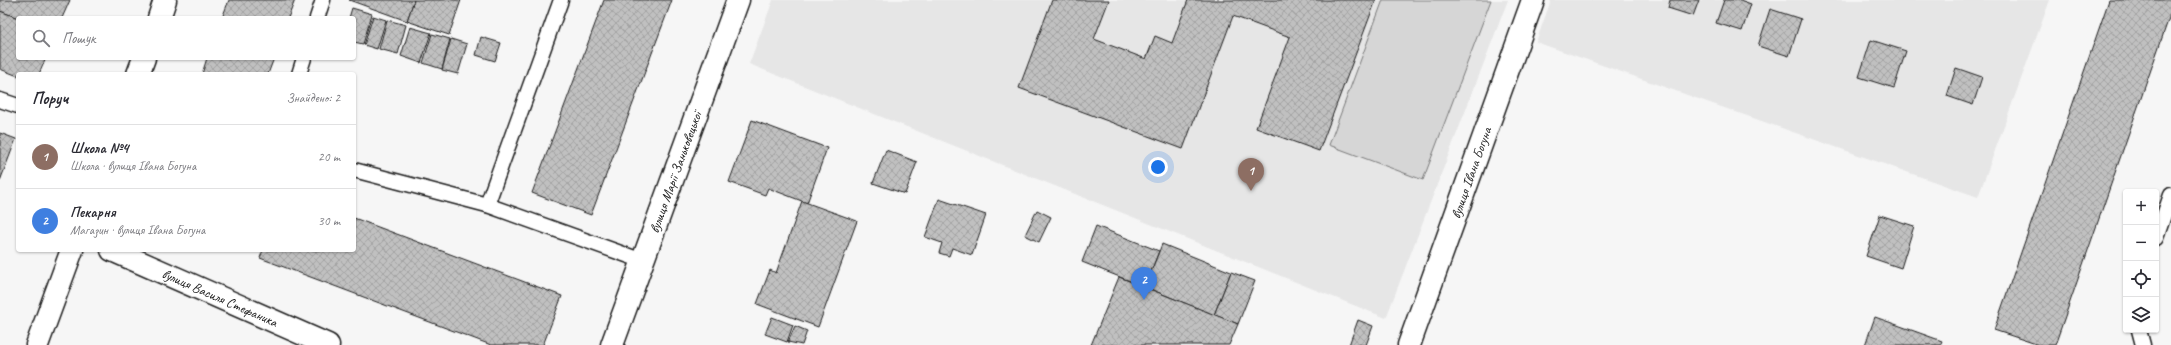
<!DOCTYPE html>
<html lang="uk">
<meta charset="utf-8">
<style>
body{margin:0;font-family:Caveat,sans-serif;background:#f7f7f7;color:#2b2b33}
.controls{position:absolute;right:12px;bottom:12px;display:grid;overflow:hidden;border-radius:4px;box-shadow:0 1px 3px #0004}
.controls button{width:36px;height:36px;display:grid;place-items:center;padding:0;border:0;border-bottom:1px solid #e1e1e2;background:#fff;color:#2b2b33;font:20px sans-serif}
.you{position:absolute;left:1158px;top:167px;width:14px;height:14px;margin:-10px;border:3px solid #fff;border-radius:50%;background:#1a73e8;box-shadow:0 0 0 6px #1a73e833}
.badge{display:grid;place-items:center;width:26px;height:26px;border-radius:50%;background:#d1495b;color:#fff;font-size:13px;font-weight:700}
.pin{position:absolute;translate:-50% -33px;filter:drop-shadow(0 1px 2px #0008)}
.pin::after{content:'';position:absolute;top:21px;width:14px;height:12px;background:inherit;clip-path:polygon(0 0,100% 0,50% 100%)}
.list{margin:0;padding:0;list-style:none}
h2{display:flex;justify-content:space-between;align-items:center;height:52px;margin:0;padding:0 16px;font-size:17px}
h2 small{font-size:13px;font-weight:400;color:#7c7c81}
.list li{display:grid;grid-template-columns:26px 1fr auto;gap:12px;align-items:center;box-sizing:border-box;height:64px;padding:0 16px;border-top:1px solid #e1e1e2}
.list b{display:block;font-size:15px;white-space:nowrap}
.list p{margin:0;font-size:13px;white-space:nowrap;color:#7c7c81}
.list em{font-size:13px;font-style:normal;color:#7c7c81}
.icon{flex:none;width:22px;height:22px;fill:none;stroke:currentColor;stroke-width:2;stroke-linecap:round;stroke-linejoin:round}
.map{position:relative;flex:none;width:2171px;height:345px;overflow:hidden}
.search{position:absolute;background:#fff;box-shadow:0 1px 3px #0004;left:16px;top:16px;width:340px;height:44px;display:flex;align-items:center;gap:10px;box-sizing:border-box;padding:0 14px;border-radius:4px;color:#7c7c81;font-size:15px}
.panel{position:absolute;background:#fff;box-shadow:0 1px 3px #0004;left:16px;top:72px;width:340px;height:180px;border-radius:4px}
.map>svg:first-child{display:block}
.built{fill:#e6e6e6}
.garden{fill:#d6d6d6;stroke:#797979}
.building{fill:url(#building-cross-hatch);stroke:#1c1c1c}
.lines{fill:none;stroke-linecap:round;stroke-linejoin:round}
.lane-casing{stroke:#1c1c1c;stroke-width:17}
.street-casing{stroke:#1c1c1c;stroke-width:25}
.secondary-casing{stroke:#1c1c1c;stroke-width:25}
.lane{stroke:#fff;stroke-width:14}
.street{stroke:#fff;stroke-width:22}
.secondary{stroke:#fff;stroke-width:22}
.labels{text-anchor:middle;stroke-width:3;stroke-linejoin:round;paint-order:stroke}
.street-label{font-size:14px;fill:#1c1c1c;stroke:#fff}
</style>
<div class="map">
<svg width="2171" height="345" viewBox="0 0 2171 345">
<defs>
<pattern id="building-cross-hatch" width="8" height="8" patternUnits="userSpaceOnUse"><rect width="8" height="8" fill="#c0c0c0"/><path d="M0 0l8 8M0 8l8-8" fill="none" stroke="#a4a4a4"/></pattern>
</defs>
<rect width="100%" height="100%" fill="#f6f6f6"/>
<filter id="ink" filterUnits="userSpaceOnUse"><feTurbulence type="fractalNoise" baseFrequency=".025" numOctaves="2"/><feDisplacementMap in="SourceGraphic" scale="8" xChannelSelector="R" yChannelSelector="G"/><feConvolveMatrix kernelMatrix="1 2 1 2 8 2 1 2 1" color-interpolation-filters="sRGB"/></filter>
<g filter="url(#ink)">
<g class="built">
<polygon points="773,0 1508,0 1386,318 749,64"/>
<polygon points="1551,0 2050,0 1978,197 1536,42"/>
</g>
<polygon class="garden" points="1383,0 1491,0 1423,180 1329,145"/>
<g class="building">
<polygon points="0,0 70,0 62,18 18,18 0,11"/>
<polygon points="229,0 295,0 288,18 222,18"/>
<polygon points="349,0 414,0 407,21"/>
<polygon points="414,0 461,0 449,35 407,21"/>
<polygon points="604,0 672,0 591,215 532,193"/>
<polygon points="1052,0 1109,0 1094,39 1146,59 1155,36 1172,43 1188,0 1376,0 1319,151 1256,128 1290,37 1233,16 1183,149 1019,88"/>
<polygon points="1670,0 1699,0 1693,16 1668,8"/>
<polygon points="1724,0 1740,0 1751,4 1742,31 1716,23"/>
<polygon points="2109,0 2171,0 2171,12 2055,345 2039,345 1994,330"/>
<polygon points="352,8 372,14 363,44 354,42 354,18 349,18"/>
<polygon points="1770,9 1801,19 1789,56 1758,46"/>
<polygon points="0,11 18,18 18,58 46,58 39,74 18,74 18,76 0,69"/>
<polygon points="373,16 386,20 377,49 364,45"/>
<polygon points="387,20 406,25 398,54 379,49"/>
<polygon points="410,27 431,33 421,63 401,56"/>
<polygon points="432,34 450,39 442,69 423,63"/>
<polygon points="481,37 501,43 495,61 476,55"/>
<polygon points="451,39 467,44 458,74 442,70"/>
<polygon points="1871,40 1906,51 1894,88 1859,77"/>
<polygon points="207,58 274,58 268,74 202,74"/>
<polygon points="1956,68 1982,77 1973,105 1947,96"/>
<polygon points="752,120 827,148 807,203 768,188 765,195 729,182"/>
<polygon points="0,133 16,139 0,181"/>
<polygon points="886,150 917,162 905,194 873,183"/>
<polygon points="939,199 986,215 972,255 952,248 949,256 939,253 942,243 925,237"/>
<polygon points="802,201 857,221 818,327 757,304 770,270 776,273"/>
<polygon points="1037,210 1051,217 1039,242 1025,235"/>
<polygon points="1880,215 1914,226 1901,268 1866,256"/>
<polygon points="354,218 562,296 543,345 491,345 260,258 263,250 354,250"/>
<polygon points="1096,226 1159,251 1145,287 1082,262"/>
<polygon points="1162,244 1231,272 1214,315 1145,287"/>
<polygon points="1231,272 1255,281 1238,324 1214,315"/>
<polygon points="1119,277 1238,324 1229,345 1091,345"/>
<polygon points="772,317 793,325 787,342 765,334"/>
<polygon points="1875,317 1942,341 1940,345 1865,345"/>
<polygon points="1358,320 1373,326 1366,345 1349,345"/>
<polygon points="795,326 807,331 802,345 788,342"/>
</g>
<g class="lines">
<defs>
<g id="lane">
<polyline points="561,0 487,205 643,261"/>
<polyline points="317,18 323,0"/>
<polyline points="299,74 304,58"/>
<polyline points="0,100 18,106"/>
<polyline points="354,170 487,205"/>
<polyline points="2156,238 2171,195"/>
<polyline points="2139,330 2143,345"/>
</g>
<g id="street">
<path id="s1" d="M 112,250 L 328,345"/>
<path id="s2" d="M 612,345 L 738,0"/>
<path id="s3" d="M 1409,345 L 1533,0"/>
</g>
<g id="secondary">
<polyline points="159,18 165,0"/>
<polyline points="138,74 144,58"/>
<polyline points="37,345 72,250"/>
</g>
</defs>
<use href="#lane" class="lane-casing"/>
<use href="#street" class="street-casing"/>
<use href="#secondary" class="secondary-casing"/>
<use href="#lane" class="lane"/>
<use href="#street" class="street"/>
<use href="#secondary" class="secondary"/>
</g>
</g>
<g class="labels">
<g class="street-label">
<text dy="5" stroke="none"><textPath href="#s2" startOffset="184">вулиця Марії Заньковецької</textPath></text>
<text dy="5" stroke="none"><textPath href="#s3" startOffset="183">вулиця Івана Богуна</textPath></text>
<text dy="5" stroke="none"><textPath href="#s1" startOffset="118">вулиця Василя Стефаника</textPath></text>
</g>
</g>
</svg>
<div class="controls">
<button>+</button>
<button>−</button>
<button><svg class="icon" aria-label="locate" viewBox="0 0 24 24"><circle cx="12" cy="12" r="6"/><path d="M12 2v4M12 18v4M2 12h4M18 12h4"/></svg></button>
<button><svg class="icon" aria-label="layers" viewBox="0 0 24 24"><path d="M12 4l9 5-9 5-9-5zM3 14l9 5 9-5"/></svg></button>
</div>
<div class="you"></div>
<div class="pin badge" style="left:1251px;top:191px;background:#8d6e63">1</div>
<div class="pin badge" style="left:1144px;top:300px;background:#3f7fe0">2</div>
<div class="search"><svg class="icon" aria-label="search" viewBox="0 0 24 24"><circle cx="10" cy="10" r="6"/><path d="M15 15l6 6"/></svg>Пошук</div>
<section class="panel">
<h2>Поруч<small>Знайдено: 2</small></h2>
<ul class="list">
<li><span class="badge" style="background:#8d6e63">1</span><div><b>Школа №4</b><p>Школа · вулиця Івана Богуна</p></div><em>20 m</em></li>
<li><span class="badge" style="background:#3f7fe0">2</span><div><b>Пекарня</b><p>Магазин · вулиця Івана Богуна</p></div><em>30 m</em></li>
</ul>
</section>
</div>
